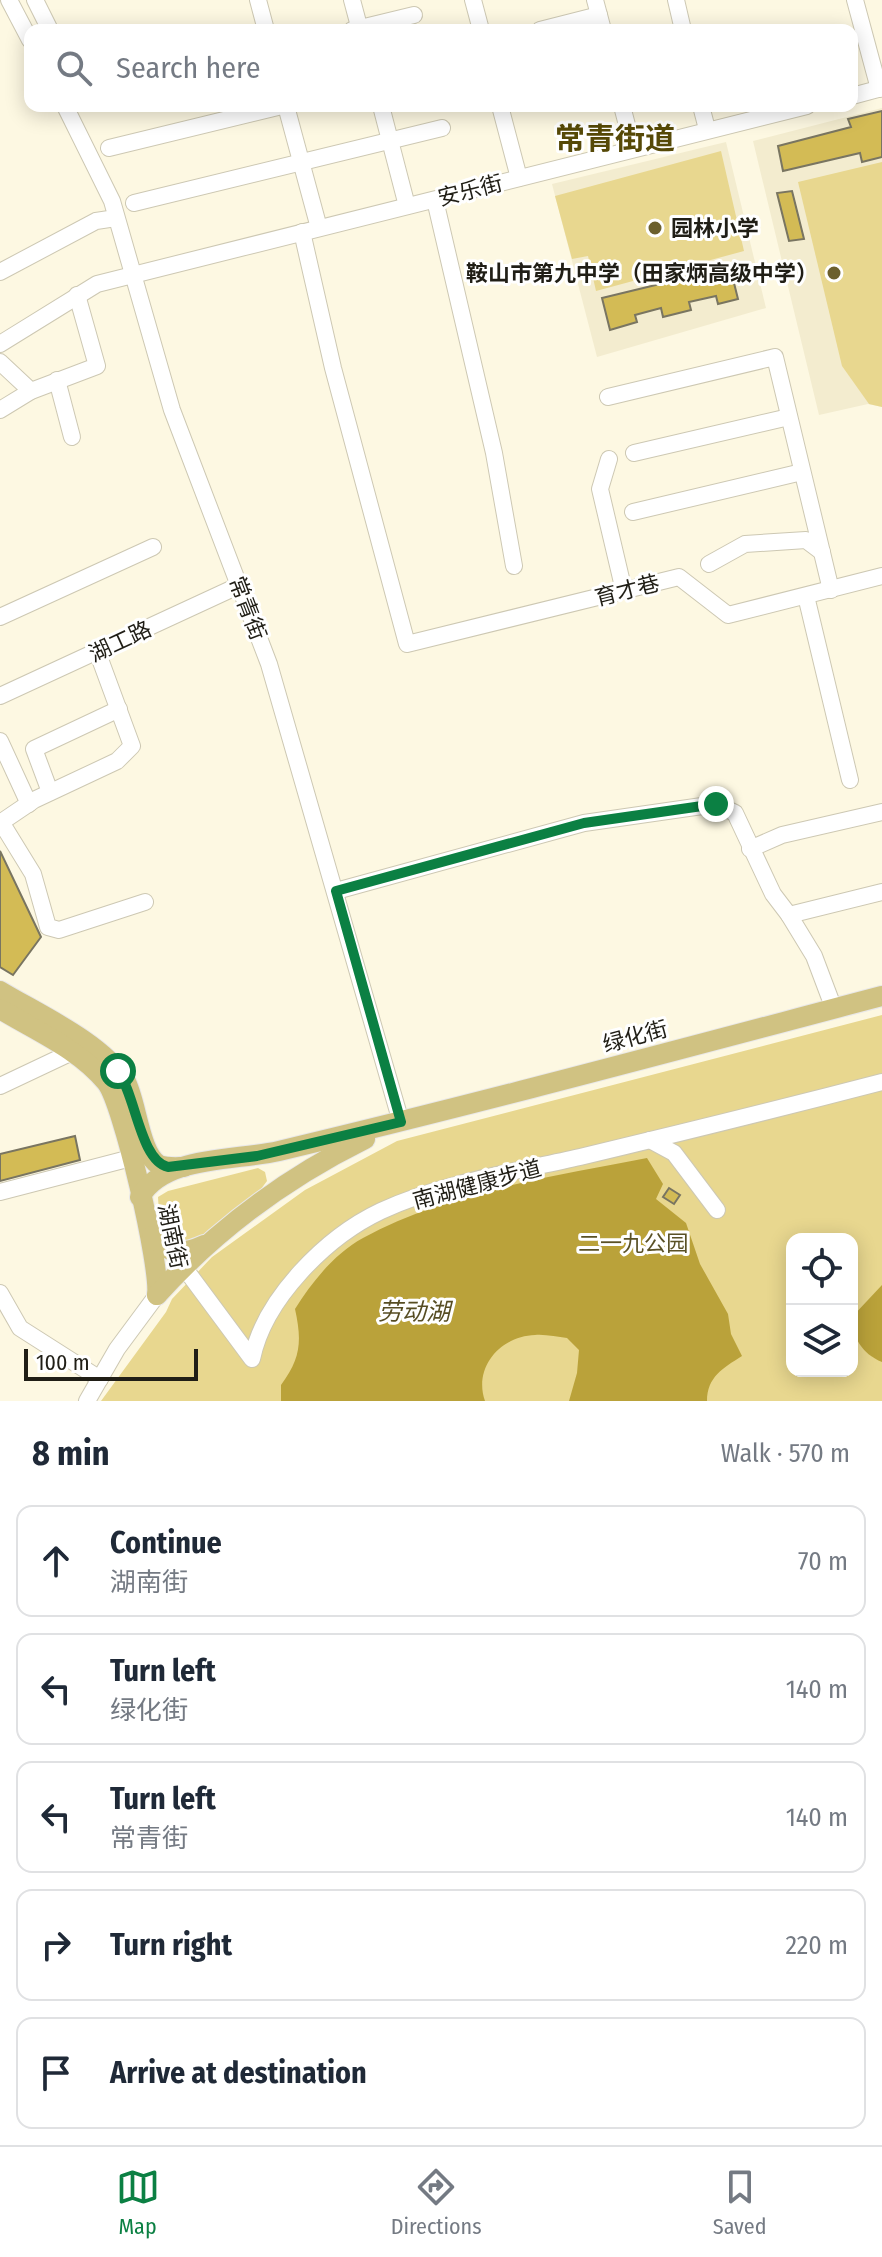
<!DOCTYPE html>
<meta charset="utf-8">
<style>
body{margin:0;font-family:"Fira Sans Condensed","Noto Sans SC",sans-serif;background:#f6f6f7;color:#1f2937}
.controls{position:absolute;right:24px;bottom:24px;display:grid;overflow:hidden;border-radius:16px;box-shadow:0 4px 20px #0003}
.controls button{width:72px;height:72px;display:grid;place-items:center;padding:0;border:0;border-bottom:2px solid #e0e1e3;background:#fff;color:#1f2937;font:40px sans-serif}
.scale{position:absolute;left:24px;bottom:20px;width:174px;box-sizing:border-box;padding-left:8px;border:4px solid #201e16;border-top:0;font-size:22px;line-height:28px;white-space:nowrap;color:#201e16;-webkit-text-stroke:6px #fff;paint-order:stroke}
.stop{position:absolute;width:24px;height:24px;margin:-18px;border:6px solid #0b8043;border-radius:50%;background:#fff}
.stop.end{background:#0b8043;border-color:#fff;box-shadow:0 2px 8px #0008}
.list{margin:0;padding:0;list-style:none}
h2{display:flex;justify-content:space-between;align-items:center;height:104px;margin:0;padding:0 32px;font-size:34px}
h2 small{font-size:26px;font-weight:400;color:#747a83}
.list li{display:grid;grid-template-columns:52px 1fr auto;gap:24px;align-items:center;box-sizing:border-box;height:112px;margin:0 16px 16px;padding:0 16px;border:2px solid #e0e1e3;border-radius:16px}
.list b{display:block;font-size:30px;white-space:nowrap}
.list p{margin:0;font-size:26px;white-space:nowrap;color:#747a83}
.list em{font-size:26px;font-style:normal;color:#747a83}
.icon{flex:none;width:44px;height:44px;fill:none;stroke:currentColor;stroke-width:2;stroke-linecap:round;stroke-linejoin:round}
.map{position:relative;flex:none;width:882px;height:1401px;overflow:hidden}
.search{position:absolute;background:#fff;box-shadow:0 4px 20px #0003;left:24px;right:24px;top:24px;height:88px;display:flex;align-items:center;gap:20px;box-sizing:border-box;padding:0 28px;border-radius:16px;color:#747a83;font-size:30px}
.sheet{height:744px;background:#fff}
nav{display:flex;justify-content:space-around;align-items:center;box-sizing:border-box;height:112px;border-top:2px solid #e0e1e3;background:#fff;font-size:22px;color:#747a83}
nav a{display:grid;justify-items:center;gap:4px}
nav .on{color:#0b8043}
.map>svg:first-child{display:block}
.built{fill:#f3eccf}
.green{fill:#e8d78f;fill-rule:evenodd}
.water{fill:#baa23a}
.building{fill:#d3bb55;stroke:#797561;stroke-width:2}
.lines{fill:none;stroke-linecap:round;stroke-linejoin:round}
.minor-casing{stroke:#cdc8b3;stroke-width:18}
.major-casing{stroke:#e9e8e8;stroke-width:22}
.minor{stroke:#fff;stroke-width:16}
.major{stroke:#d0c282;stroke-width:20}
.route{stroke:#0b8043;stroke-width:10}
.poi-dot{fill:#6c602d;stroke:#fff;stroke-width:3}
.labels{text-anchor:middle;stroke-width:6;stroke-linejoin:round;paint-order:stroke}
.street-label{font-size:22px;fill:#201e16;stroke:#fff}
.poi-label{font-size:22px;font-weight:bold;fill:#201e16;stroke:#fff;text-anchor:start}
.park-label{font-size:22px;fill:#5a5126;stroke:#fff}
.water-label{font-size:24px;font-style:italic;fill:#574d23;stroke:#fff}
.district-label{font-size:30px;font-weight:bold;fill:#564907;stroke:#fff}
</style>
<div class="map">
<svg width="882" height="1401" viewBox="0 0 882 1401">
<rect width="100%" height="100%" fill="#fdf8e2"/>
<g class="built">
<polygon points="882,108 882,407 868,404 819,415 753,141"/>
<polygon points="726,142 766,308 597,357 552,184"/>
</g>
<g class="green">
<polygon points="721,151 744,251 596,291 588,256 572,259 555,196"/>
<polygon points="882,162 882,407 869,404 842,366 798,182"/>
<path d="M 882,1015 L 882,1401 L 101,1401 L 166,1312 L 172,1299 L 212,1257 L 305,1190 L 397,1141 ZM 792,1239 L 852,1239 L 852,1371 L 792,1371 Z"/>
<polygon points="258,1168 265,1172 267,1181 261,1189 197,1240 174,1241 160,1230 158,1197 168,1191"/>
</g>
<g class="water">
<path d="M 647,1158 L 663,1184 L 656,1199 L 686,1223 L 700,1264 L 728,1314 L 731,1334 L 742,1356 C 723,1368 707,1377 707,1401 L 569,1401 L 577,1373 L 579,1350 L 567,1338 C 557,1337 545,1334 535,1335 C 501,1336 473,1367 485,1401 L 281,1401 L 281,1385 C 301,1358 302,1341 295,1309 C 312,1282 334,1254 363,1238 C 447,1192 554,1176 647,1158 Z"/>
<path d="M 882,1285 L 882,1362 C 862,1354 852,1337 852,1317 Z"/>
</g>
<g class="building">
<polygon points="882,111 882,157 862,162 860,153 783,171 778,146 851,127 848,119"/>
<polygon points="792,191 804,239 789,241 777,193"/>
<polygon points="730,267 738,299 718,304 716,296 689,302 691,310 663,317 661,308 635,315 637,322 610,330 602,298"/>
<polygon points="0,851 41,937 13,975 0,967"/>
<polygon points="75,1136 80,1160 0,1181 0,1154"/>
<polygon points="669,1188 680,1195 674,1204 663,1197"/>
</g>
<g class="lines">
<defs>
<g id="minor">
<polyline points="9,0 30,40"/>
<polyline points="35,0 50,30"/>
<polyline points="258,0 266,30"/>
<polyline points="352,0 360,30"/>
<polyline points="473,0 481,30"/>
<polyline points="595,0 603,30"/>
<polyline points="676,0 683,30"/>
<polyline points="855,0 879,89"/>
<polyline points="352,30 414,15"/>
<polyline points="540,30 599,15"/>
<polyline points="852,96 882,88"/>
<polyline points="65,106 112,201 172,410 269,664 401,1122"/>
<polyline points="286,106 319,228"/>
<polyline points="381,106 407,206"/>
<polyline points="500,106 519,178"/>
<polyline points="622,106 633,148"/>
<polyline points="701,106 707,129"/>
<polyline points="109,148 282,106"/>
<polyline points="435,200 494,453 514,566"/>
<polyline points="134,203 442,128"/>
<polyline points="302,232 333,368 407,644 679,577 728,615 882,576"/>
<polyline points="0,272 96,221 116,218"/>
<polyline points="0,344 97,284 807,106"/>
<polyline points="0,362 31,391"/>
<polyline points="57,380 72,437"/>
<polyline points="608,397 775,357 831,590"/>
<polyline points="0,410 31,391 97,366 77,295"/>
<polyline points="634,453 789,417"/>
<polyline points="609,459 600,489 624,591"/>
<polyline points="633,512 802,472"/>
<polyline points="709,564 745,544 806,540 822,552"/>
<polyline points="806,596 850,780"/>
<polyline points="0,617 153,547"/>
<polyline points="0,696 240,585"/>
<polyline points="0,741 29,804"/>
<polyline points="50,792 34,749 119,709"/>
<polyline points="1,822 33,874 48,927 59,930 145,902"/>
<polyline points="0,823 34,800 117,761 132,746 97,651"/>
<polyline points="750,849 782,835 882,812"/>
<polyline points="336,891 584,823 716,804 735,813 773,894 789,915 882,892"/>
<polyline points="789,915 814,956 834,1009"/>
<polyline points="0,1086 72,1052"/>
<polyline points="650,1140 674,1153 717,1210"/>
<polyline points="0,1192 131,1158"/>
<path d="M 183,1266 L 252,1359 C 264,1299 326,1237 381,1211 C 442,1183 514,1172 580,1157 C 681,1133 782,1108 882,1082"/>
<polyline points="0,1293 20,1328 100,1379"/>
<polyline points="87,1401 117,1349 157,1295"/>
</g>
<g id="major">
<path d="M 0,991 C 38,1014 101,1042 125,1080 C 137,1101 139,1153 159,1165 C 166,1168 177,1167 184,1167"/>
<path d="M 0,1009 C 36,1031 79,1049 106,1082 C 123,1102 161,1268 157,1295"/>
<path d="M 140,1197 C 164,1155 236,1161 279,1151 C 481,1103 681,1049 882,996"/>
<path d="M 152,1236 C 169,1255 182,1255 204,1245"/>
<path d="M 157,1295 C 216,1230 286,1178 365,1139"/>
</g>
</defs>
<use href="#minor" class="minor-casing"/>
<use href="#major" class="major-casing"/>
<use href="#minor" class="minor"/>
<use href="#major" class="major"/>
</g>
<g class="lines">
<path class="route" d="M 118,1071 C 136,1096 140,1160 168,1167 L 257,1156 L 401,1122 L 336,891 L 584,823 L 716,804"/>
</g>
<g class="poi-dot">
<circle cx="655" cy="228" r="8"/>
<circle cx="834" cy="273" r="8"/>
</g>
<g class="labels">
<g class="street-label">
<text transform="translate(470 190) rotate(-14)" y="8">安乐街</text>
<text transform="translate(627 590) rotate(-14)" y="8">育才巷</text>
<text transform="translate(248 608) rotate(69)" y="8">常青街</text>
<text transform="translate(120 641) rotate(-25)" y="8">湖工路</text>
<text transform="translate(635 1036) rotate(-15)" y="8">绿化街</text>
<text transform="translate(477 1184) rotate(-15)" y="8">南湖健康步道</text>
<text transform="translate(173 1236) rotate(78)" y="8">湖南街</text>
</g>
<g class="poi-label">
<text x="671" y="236">园林小学</text>
<text x="818" y="281" text-anchor="end">鞍山市第九中学（田家炳高级中学）</text>
</g>
<g class="park-label">
<text x="633" y="1251">二一九公园</text>
</g>
<g class="water-label">
<text x="414" y="1320">劳动湖</text>
</g>
<g class="district-label">
<text x="615" y="149">常青街道</text>
</g>
</g>
</svg>
<div class="controls">
<button><svg class="icon" aria-label="locate" viewBox="0 0 24 24"><circle cx="12" cy="12" r="6"/><path d="M12 2v4M12 18v4M2 12h4M18 12h4"/></svg></button>
<button><svg class="icon" aria-label="layers" viewBox="0 0 24 24"><path d="M12 4l9 5-9 5-9-5zM3 14l9 5 9-5"/></svg></button>
</div>
<div class="scale">100 m</div>
<div class="stop" style="left:118px;top:1071px"></div>
<div class="stop end" style="left:716px;top:804px"></div>
<div class="search"><svg class="icon" aria-label="search" viewBox="0 0 24 24"><circle cx="10" cy="10" r="6"/><path d="M15 15l6 6"/></svg>Search here</div>
</div>
<section class="sheet">
<h2>8 min<small>Walk · 570 m</small></h2>
<ul class="list">
<li><svg class="icon" aria-label="ahead" viewBox="0 0 24 24"><path d="M12 20V5M6 11l6-6 6 6"/></svg><div><b>Continue</b><p>湖南街</p></div><em>70 m</em></li>
<li><svg class="icon" aria-label="left" viewBox="0 0 24 24"><path d="M17 20v-9H6M10 6l-5 5 5 5"/></svg><div><b>Turn left</b><p>绿化街</p></div><em>140 m</em></li>
<li><svg class="icon" aria-label="left" viewBox="0 0 24 24"><path d="M17 20v-9H6M10 6l-5 5 5 5"/></svg><div><b>Turn left</b><p>常青街</p></div><em>140 m</em></li>
<li><svg class="icon" aria-label="right" viewBox="0 0 24 24"><path d="M7 20v-9h11M14 6l5 5-5 5"/></svg><div><b>Turn right</b></div><em>220 m</em></li>
<li><svg class="icon" aria-label="arrive" viewBox="0 0 24 24"><path d="M6 21V4h12l-3 4 3 4H6"/></svg><div><b>Arrive at destination</b></div></li>
</ul>
</section>
<nav>
<a class="on"><svg class="icon" aria-label="map" viewBox="0 0 24 24"><path d="M3 6l6-2 6 2 6-2v14l-6 2-6-2-6 2zM9 4v14M15 6v14"/></svg>Map</a>
<a><svg class="icon" aria-label="directions" viewBox="0 0 24 24"><path d="M12 3l9 9-9 9-9-9zM9 14v-3h6M13 9l2 2-2 2"/></svg>Directions</a>
<a><svg class="icon" aria-label="saved" viewBox="0 0 24 24"><path d="M7 4h10v16l-5-4-5 4z"/></svg>Saved</a>
</nav>
